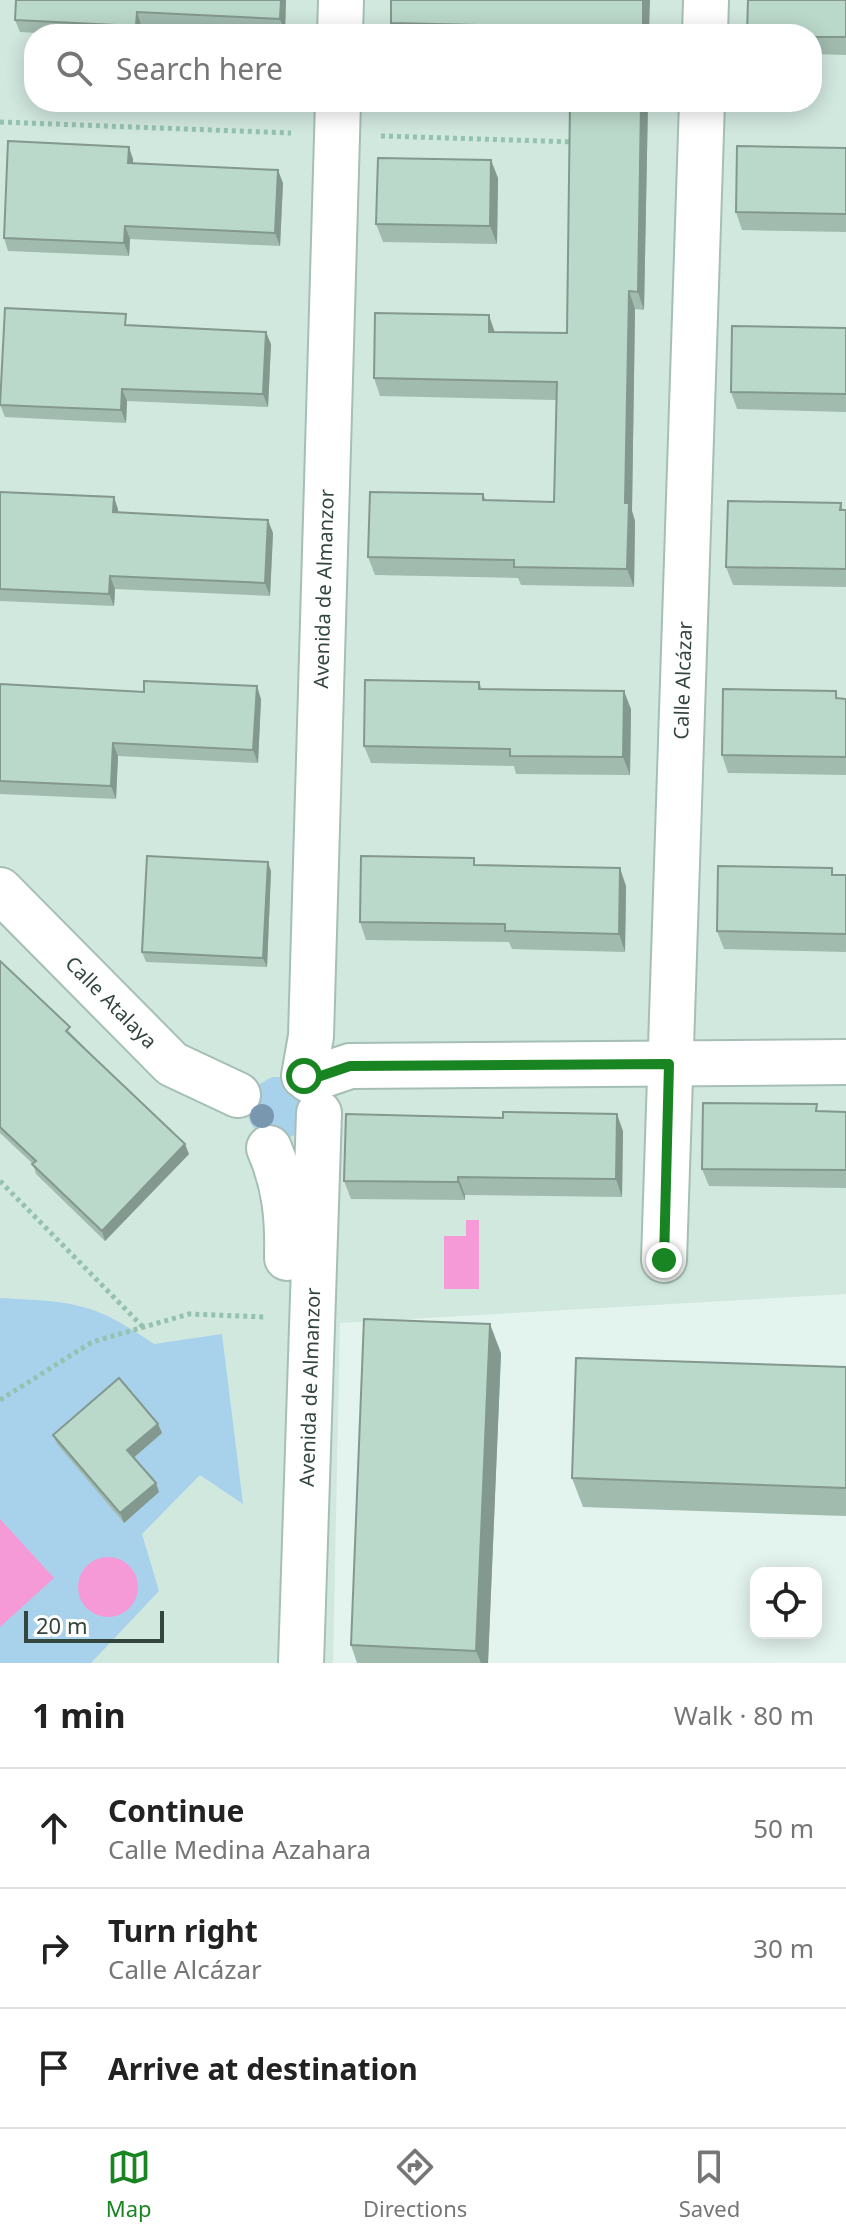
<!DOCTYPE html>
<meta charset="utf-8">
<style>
body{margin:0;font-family:"Noto Sans",sans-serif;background:#f2f2f2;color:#222}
.controls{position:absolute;right:24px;bottom:24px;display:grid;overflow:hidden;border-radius:16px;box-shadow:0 4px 20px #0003}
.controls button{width:72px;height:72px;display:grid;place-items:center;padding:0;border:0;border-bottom:2px solid #e0e0e0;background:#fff;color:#222;font:40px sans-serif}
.scale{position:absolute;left:24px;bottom:20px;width:140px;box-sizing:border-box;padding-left:8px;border:4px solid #33463d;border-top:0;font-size:22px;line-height:28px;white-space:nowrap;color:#33463d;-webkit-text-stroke:6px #fff;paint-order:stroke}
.stop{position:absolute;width:24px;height:24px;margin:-18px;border:6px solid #198522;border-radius:50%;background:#fff}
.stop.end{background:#198522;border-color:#fff;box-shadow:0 2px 8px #0008}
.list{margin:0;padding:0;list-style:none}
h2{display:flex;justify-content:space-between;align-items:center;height:104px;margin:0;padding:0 32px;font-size:34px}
h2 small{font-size:26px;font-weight:400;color:#767676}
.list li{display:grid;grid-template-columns:52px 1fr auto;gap:24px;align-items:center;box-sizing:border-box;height:120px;padding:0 32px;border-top:2px solid #e0e0e0}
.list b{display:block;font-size:30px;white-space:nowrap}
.list p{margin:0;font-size:26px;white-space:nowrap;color:#767676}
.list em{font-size:26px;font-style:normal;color:#767676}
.icon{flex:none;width:44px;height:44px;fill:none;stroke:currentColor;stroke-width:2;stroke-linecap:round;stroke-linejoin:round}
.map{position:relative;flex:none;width:846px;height:1663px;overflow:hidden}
.search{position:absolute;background:#fff;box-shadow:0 4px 20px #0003;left:24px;right:24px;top:24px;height:88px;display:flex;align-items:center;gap:20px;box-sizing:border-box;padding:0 28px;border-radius:32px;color:#767676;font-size:30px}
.sheet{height:464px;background:#fff}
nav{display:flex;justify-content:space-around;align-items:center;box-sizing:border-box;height:112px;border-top:2px solid #e0e0e0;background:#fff;font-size:22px;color:#767676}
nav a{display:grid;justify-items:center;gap:4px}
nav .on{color:#198522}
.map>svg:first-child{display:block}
.residential{fill:#d1e8df;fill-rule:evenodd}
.green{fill:#a8d2ec}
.water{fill:#f69ad7}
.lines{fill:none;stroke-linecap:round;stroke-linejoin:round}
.minor-casing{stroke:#a5bfb4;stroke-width:48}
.path{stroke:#95c2af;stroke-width:5;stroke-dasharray:4 4;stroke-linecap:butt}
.minor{stroke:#fff;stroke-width:44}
.tree{fill:#7997af}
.wall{fill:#a1bbaf}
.shaded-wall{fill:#83988e}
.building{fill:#bbd9cb;stroke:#83988e;stroke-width:2}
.route{stroke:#198522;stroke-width:10}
.labels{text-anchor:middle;stroke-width:6;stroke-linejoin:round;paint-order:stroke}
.street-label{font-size:20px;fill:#33463d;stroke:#fff}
</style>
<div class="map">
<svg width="846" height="1663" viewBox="0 0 846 1663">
<rect width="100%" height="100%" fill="#e3f3ed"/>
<path class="residential" d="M 0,0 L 846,0 L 846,1294 L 340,1323 L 333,1663 L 0,1663 ZM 34,34 L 812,34 L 812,102 L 34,102 Z"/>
<g class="green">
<path d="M 273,1077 L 283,1077 L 308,1095 L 299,1133 C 254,1159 223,1097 273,1077 Z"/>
<path d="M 0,1298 C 73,1302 92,1301 154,1344 L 222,1334 L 243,1504 L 200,1475 L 142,1534 L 159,1591 L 91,1663 L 0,1663 Z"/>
</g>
<g class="water">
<polygon points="466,1220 479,1220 479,1289 444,1289 444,1236 466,1236"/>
<polygon points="0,1519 54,1578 0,1627"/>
<circle cx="108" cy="1587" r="30"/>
</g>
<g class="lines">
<defs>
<g id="minor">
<polyline points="340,34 341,0"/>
<polyline points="705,34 706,0"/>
<path id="s1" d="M 0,890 L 172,1064 L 238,1095"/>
<path id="s2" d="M 304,1076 L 311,1036 L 338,102"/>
<polyline points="309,1080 350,1066 846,1062"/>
<path d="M 269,1148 C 285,1185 288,1217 287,1258"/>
<path id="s3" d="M 664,1260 L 702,102"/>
<path id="s4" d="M 301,1663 L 319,1113"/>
</g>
</defs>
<use href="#minor" class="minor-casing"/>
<g class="path">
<polyline points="0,122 291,133"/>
<polyline points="381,136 575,142"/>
<polyline points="0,1181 143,1327"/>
<polyline points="0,1400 92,1342 189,1314 266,1317"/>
</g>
<use href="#minor" class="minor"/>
</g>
<circle class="tree" cx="262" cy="1116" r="12"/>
<g class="wall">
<polygon points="16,0 286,0 285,31 141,25 141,34 54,34 20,32 15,20"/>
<polygon points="391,0 649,34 395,34 391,23"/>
<polygon points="846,0 846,55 812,54 812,34"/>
<polygon points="570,102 648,102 644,310 635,309 632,511 635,521 634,587 521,585 518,578 375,575 368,557 483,494 486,500 554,502 556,400 380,396 374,378 495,332 567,333"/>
<polygon points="846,148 846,232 742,230 736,212"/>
<polygon points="133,159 133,163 283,183 280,246 130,239 129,256 8,251 4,238"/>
<polygon points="498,178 497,244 383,242 376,224"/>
<polygon points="130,325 271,344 268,407 127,401 126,423 5,417 0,405"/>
<polygon points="846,329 846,412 737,409 731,392"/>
<polygon points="0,492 118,509 118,513 273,533 270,596 115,589 114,606 0,601"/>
<polygon points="841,503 843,510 846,510 846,587 733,585 726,567"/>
<polygon points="479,682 482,689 631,709 630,775 516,774 514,766 371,763 364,746"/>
<polygon points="0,684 261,699 258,763 118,756 116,799 0,794"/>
<polygon points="839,698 846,699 846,775 728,773 722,755"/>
<polygon points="477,865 626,886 625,952 512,949 509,942 366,940 360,922"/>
<polygon points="271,871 267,967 146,962 142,952"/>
<polygon points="835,875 846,875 846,952 724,949 717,931"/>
<polygon points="0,961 189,1154 105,1241 36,1174 33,1164 0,1133"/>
<polygon points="819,1111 846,1112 846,1188 709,1186 702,1169"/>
<polygon points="623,1131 622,1197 465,1195 465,1200 351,1199 344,1181"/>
<polygon points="501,1353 488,1663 357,1663 351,1645"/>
<polygon points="846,1367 846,1516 583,1507 572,1478"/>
<polygon points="158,1424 162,1433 134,1457 156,1483 159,1492 124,1523 57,1444 53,1435"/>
</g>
<g class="shaded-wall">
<polygon points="281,0 286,0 285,31 280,19"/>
<polygon points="643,0 650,0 649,34 643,34"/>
<polygon points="137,12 141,25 141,34 139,34 136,26"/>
<polygon points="641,102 648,102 644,310 638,292"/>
<polygon points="129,147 133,159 133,175 128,163"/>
<polygon points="491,160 498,178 497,244 490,226"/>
<polygon points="278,170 283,183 280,246 275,233"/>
<polygon points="125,226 130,239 129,256 124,243"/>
<polygon points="629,291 635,309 632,511 635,521 634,587 627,569 625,503"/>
<polygon points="489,315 495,333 489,332"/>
<polygon points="266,332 271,344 268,407 263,394"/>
<polygon points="122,389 127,401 126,423 121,410"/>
<polygon points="114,497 118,509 118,525 113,512"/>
<polygon points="268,520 273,533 270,596 265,583"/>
<polygon points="110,576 115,589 114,606 109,594"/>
<polygon points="257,686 261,699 258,763 253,750"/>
<polygon points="624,691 631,709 630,775 623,757"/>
<polygon points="113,743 118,756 116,799 111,786"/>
<polygon points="268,862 271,871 267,967 263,958"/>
<polygon points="620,868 626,886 625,952 619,934"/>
<polygon points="617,1114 623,1131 622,1197 616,1179"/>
<polygon points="185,1144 189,1154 105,1241 102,1231"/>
<polygon points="458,1177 465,1195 465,1200 458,1182"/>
<polygon points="490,1324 501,1353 488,1663 481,1663 476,1651"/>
<polygon points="158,1424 162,1433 131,1460 127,1450"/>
<polygon points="156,1483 159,1492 124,1523 120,1513"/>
</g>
<g class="building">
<polygon points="16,0 281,0 280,19 137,12 136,26 15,20"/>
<polygon points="391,0 643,0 643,34 571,34 571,27 391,23"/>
<polygon points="748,0 846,0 846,37 812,37 812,34 747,34"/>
<polygon points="570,102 641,102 638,292 629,291 625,503 629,503 627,569 514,567 514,560 368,557 370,492 483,494 483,500 554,502 557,382 374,378 375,313 489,315 489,332 567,333"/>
<polygon points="8,141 129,147 128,163 278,170 275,233 125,226 124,243 4,238"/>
<polygon points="737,146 846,148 846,214 736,212"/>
<polygon points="378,158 491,160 490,226 376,224"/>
<polygon points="5,308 126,314 125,325 266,332 263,394 122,389 121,410 0,405"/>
<polygon points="732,326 846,328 846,394 731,392"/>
<polygon points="0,492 114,497 113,512 268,520 265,583 110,576 109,594 0,589"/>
<polygon points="728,501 841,503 840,510 846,510 846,569 726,567"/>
<polygon points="365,680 479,682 479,689 624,691 623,757 510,756 510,749 364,746"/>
<polygon points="144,681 257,686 253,750 113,743 111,786 0,781 0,684 144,692"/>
<polygon points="723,689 836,691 836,698 846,699 846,757 722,755"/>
<polygon points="147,856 268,862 263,958 142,952"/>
<polygon points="361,856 474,858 474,865 620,868 619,934 505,931 505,924 360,922"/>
<polygon points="718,866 832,868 832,875 846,875 846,934 717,931"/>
<polygon points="0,961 70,1027 66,1031 185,1144 102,1231 32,1164 36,1161 0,1127"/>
<polygon points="703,1103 817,1104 816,1111 846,1112 846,1170 702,1169"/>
<polygon points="503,1112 617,1114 616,1179 458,1177 458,1182 344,1181 346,1114 503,1118"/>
<polygon points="364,1319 490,1324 476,1651 351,1645"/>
<polygon points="576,1358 846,1367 846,1488 572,1478"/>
<polygon points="119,1378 158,1424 127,1450 156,1483 120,1513 53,1435"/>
</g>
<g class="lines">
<polyline class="route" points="304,1076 309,1080 350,1066 669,1064 664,1260"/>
</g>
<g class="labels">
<g class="street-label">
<text dy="7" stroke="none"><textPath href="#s2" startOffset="488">Avenida de Almanzor</textPath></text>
<text dy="7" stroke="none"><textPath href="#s3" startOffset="580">Calle Alcázar</textPath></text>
<text dy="7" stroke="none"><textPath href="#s1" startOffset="158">Calle Atalaya</textPath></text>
<text dy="7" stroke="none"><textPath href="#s4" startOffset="276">Avenida de Almanzor</textPath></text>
</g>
</g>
</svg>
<div class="controls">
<button><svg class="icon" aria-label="locate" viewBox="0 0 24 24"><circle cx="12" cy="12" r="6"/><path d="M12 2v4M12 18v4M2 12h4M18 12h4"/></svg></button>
</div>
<div class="scale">20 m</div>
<div class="stop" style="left:304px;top:1076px"></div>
<div class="stop end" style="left:664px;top:1260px"></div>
<div class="search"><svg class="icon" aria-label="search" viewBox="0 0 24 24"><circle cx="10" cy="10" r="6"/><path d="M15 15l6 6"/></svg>Search here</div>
</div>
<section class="sheet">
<h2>1 min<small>Walk · 80 m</small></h2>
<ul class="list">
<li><svg class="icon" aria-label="ahead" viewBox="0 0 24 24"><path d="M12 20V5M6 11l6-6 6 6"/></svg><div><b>Continue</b><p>Calle Medina Azahara</p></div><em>50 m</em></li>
<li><svg class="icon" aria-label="right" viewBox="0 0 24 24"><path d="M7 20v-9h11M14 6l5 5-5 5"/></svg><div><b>Turn right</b><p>Calle Alcázar</p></div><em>30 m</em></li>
<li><svg class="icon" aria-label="arrive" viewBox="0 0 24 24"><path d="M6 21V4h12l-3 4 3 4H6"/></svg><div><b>Arrive at destination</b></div></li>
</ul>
</section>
<nav>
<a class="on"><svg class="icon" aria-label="map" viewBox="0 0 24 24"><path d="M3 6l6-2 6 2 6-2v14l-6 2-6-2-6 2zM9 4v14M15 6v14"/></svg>Map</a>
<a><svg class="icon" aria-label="directions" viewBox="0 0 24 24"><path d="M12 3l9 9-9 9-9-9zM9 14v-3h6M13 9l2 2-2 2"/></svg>Directions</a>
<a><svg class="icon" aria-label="saved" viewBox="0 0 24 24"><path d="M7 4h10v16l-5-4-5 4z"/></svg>Saved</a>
</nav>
